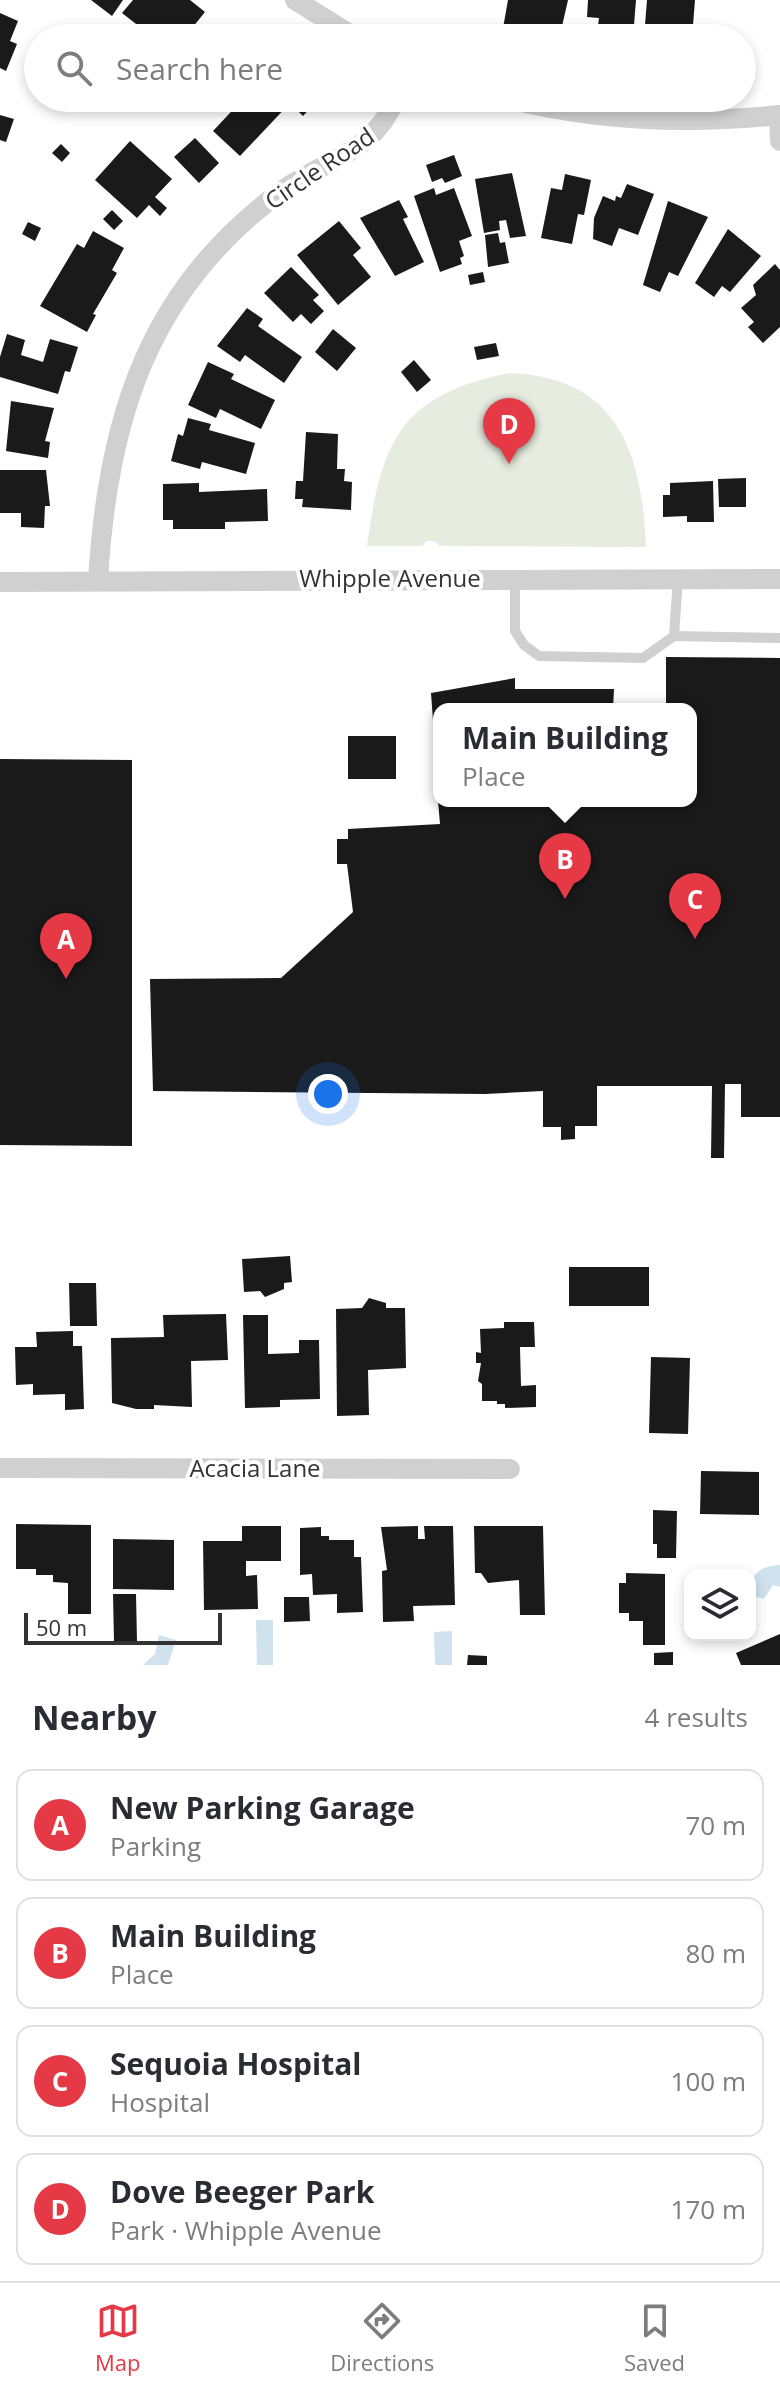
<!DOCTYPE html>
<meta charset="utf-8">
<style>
body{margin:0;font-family:"Open Sans",sans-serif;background:#f2f2f3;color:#2b2b33}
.controls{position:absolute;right:24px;bottom:24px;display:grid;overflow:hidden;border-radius:16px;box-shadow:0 4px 12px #0003}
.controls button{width:72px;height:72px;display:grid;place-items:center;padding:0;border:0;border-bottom:2px solid #e1e1e2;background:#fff;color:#2b2b33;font:40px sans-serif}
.scale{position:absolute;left:24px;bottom:20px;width:198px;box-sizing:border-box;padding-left:8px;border:4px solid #333;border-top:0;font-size:22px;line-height:28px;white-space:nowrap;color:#333;-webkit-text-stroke:6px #fff;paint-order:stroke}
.you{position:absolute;left:328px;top:1094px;width:28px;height:28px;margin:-20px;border:6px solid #fff;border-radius:50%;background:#1a73e8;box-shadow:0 0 0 12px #1a73e833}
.badge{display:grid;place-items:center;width:52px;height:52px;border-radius:50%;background:#e63946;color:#fff;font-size:26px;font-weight:700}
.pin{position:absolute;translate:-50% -66px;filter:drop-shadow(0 2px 4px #0008)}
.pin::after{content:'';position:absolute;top:42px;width:28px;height:24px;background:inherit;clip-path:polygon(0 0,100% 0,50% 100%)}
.popup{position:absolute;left:433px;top:703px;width:264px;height:104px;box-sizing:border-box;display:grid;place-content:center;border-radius:16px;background:#fff;filter:drop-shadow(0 2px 6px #0005);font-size:26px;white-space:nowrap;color:#7c7c81}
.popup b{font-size:30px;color:#2b2b33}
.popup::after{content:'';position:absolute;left:50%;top:100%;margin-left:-16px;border:16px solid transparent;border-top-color:#fff}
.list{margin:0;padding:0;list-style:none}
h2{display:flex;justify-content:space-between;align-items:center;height:104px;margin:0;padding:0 32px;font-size:34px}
h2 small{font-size:26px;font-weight:400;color:#7c7c81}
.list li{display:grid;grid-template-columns:52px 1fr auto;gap:24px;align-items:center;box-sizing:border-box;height:112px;margin:0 16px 16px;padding:0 16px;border:2px solid #e1e1e2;border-radius:16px}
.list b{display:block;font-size:30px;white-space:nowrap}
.list p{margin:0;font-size:26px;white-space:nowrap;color:#7c7c81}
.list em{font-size:26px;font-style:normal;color:#7c7c81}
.icon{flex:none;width:44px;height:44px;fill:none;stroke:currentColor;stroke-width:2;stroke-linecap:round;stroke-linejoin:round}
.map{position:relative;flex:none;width:780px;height:1665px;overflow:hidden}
.search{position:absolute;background:#fff;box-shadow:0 4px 12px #0003;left:24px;right:24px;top:24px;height:88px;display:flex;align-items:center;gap:20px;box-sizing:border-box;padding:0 28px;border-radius:44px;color:#7c7c81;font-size:30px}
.sheet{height:616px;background:#fff}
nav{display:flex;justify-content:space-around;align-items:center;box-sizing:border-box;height:112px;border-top:2px solid #e1e1e2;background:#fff;font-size:22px;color:#7c7c81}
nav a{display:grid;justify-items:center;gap:4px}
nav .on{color:#e63946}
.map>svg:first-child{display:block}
.green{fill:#e6ecdf}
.water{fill:#cfe2ee}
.building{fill:#1a1a1a}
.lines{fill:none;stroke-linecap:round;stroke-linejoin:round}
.service{stroke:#d0d0d0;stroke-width:10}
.minor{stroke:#d0d0d0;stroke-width:20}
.labels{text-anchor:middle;stroke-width:8;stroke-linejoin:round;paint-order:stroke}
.street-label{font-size:24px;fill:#333;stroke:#fff}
</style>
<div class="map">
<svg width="780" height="1665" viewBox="0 0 780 1665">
<rect width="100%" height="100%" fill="#fff"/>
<path class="green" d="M 509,373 C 618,377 642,452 646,547 L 440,546 L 435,541 L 427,541 L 422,546 L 367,546 C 382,442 398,396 509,373 Z"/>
<g class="water">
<path d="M 780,1565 L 780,1587 L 773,1585 L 764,1599 L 751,1595 C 750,1573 760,1566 780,1565 Z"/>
<polygon points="256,1620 273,1620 273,1665 257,1665"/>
<polygon points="452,1631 452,1665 435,1665 434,1632"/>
<polygon points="159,1635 176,1640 168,1665 143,1665 155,1654"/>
</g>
<g class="building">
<polygon points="91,0 123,0 112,16"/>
<polygon points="133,0 190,0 205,12 184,38 154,38 122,13"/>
<polygon points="508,0 568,0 560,35 503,28"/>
<polygon points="588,0 636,0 633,38 606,38 607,34 597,33 599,18 587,17"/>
<polygon points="647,0 695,0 692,38 644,38"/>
<polygon points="0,13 18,21 10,41 17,44 6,71 0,68"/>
<polygon points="121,98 147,98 136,111"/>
<polygon points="202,98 224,98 214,109"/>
<polygon points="244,98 320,98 303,116 290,103 240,156 213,131"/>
<polygon points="0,115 14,119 6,142 0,140"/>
<polygon points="195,138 219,163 199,183 174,157"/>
<polygon points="130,141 172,179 155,197 167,208 160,216 149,205 137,218 95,180"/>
<polygon points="61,144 70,153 62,162 52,153"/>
<polygon points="454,155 462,176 445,183 442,178 432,182 426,165"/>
<polygon points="512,173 526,236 510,238 506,220 499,221 500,230 484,233 475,179"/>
<polygon points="565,174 591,180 584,215 578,214 572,244 541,238 551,188 562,190"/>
<polygon points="627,184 654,194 638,235 619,228 612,246 593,239 594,218 603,196 615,201 616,196 621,198"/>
<polygon points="434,188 436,195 454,188 472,236 459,241 464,256 460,258 462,264 440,272 414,196"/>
<polygon points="399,200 408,217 403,219 424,262 395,276 360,218"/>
<polygon points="668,201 708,217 678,276 669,272 660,292 643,285"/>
<polygon points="112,210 123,221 114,230 103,219"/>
<polygon points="339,221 361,248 353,255 371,277 338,305 297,255"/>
<polygon points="28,222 41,228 35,241 22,234"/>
<polygon points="728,229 761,256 730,292 722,286 714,297 695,283"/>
<polygon points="93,231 124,248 112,270 117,273 93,314 96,315 87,332 40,306 77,244 84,248"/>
<polygon points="498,233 500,243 505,242 509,263 488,267 485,235"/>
<polygon points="775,264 780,270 780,327 763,343 748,327 754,322 741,308 756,295 753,285"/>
<polygon points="291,267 319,295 313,300 324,311 311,324 301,314 293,322 264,293"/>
<polygon points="483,272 485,282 470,285 468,275"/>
<polygon points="247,308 263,319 258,326 302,357 284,383 245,355 240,362 217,346"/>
<polygon points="333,329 356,348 337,371 315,352"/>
<polygon points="7,334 25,340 21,355 43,362 50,339 78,347 70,372 65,371 58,394 0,377 0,357"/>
<polygon points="496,343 499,356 477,360 474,347"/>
<polygon points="414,360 431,380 417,392 401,372"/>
<polygon points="208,362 234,374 231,379 275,400 261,429 220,409 216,418 188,405"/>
<polygon points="11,401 54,408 45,441 50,442 48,458 6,451"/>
<polygon points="188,418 211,424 209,430 255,443 246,474 202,462 200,469 171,461 178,434 183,436"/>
<polygon points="306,432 338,434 337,469 345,469 344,481 352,482 351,510 302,507 303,499 295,499 296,481 303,481"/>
<polygon points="0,470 46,470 50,506 45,506 44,528 21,527 21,513 0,513"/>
<polygon points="746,478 746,507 719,507 718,479"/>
<polygon points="713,481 714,522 687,522 687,516 663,517 663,495 670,495 670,483"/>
<polygon points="199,483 199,492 267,489 268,521 225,522 225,529 173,529 173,520 163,520 163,484"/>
<polygon points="666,657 780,658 780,1117 741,1117 741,1084 725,1084 724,1158 711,1158 712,1086 597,1086 597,1126 575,1126 575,1139 561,1140 561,1127 543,1127 543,1091 485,1094 153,1091 150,979 281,978 353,912 347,864 337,864 337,839 348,839 348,829 440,824 438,801 691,801 691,709 666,709"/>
<polygon points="515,678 515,689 614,689 613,709 439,709 437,776 431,693"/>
<rect x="348" y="736" width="48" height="43"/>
<polygon points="0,759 132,760 132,1146 0,1145"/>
<polygon points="290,1256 292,1282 284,1283 284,1289 265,1297 260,1291 244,1292 242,1259"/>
<rect x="569" y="1267" width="80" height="39"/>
<polygon points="69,1283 96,1283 97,1326 70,1326"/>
<polygon points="369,1298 386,1303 386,1308 405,1308 406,1368 368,1370 369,1415 337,1416 336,1309 362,1308"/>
<polygon points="226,1314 228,1360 191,1361 192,1407 154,1405 154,1409 136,1409 112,1403 111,1338 164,1337 163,1315"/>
<polygon points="243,1315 268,1315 268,1354 299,1353 299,1340 319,1340 320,1399 280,1400 280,1407 245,1408"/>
<polygon points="504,1322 534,1322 535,1347 520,1347 521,1386 536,1385 536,1407 505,1408 505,1404 497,1404 497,1401 482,1401 482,1384 478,1381 481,1363 476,1363 476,1352 481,1353 480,1329 504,1328"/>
<polygon points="73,1331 73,1346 82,1346 84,1409 65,1410 65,1394 33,1395 33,1384 16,1385 15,1347 37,1347 36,1332"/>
<polygon points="651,1357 690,1358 688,1434 649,1433"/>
<polygon points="701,1471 759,1472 759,1515 700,1514"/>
<polygon points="653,1510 677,1511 676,1558 657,1558 657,1544 653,1544"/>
<polygon points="16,1524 91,1525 91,1614 68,1614 68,1583 53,1582 53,1575 36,1575 36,1569 16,1569"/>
<polygon points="242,1526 281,1526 281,1561 246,1561 246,1576 257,1575 258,1609 204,1610 203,1541 242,1541"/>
<polygon points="418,1526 418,1539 425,1539 424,1526 453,1526 455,1605 413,1606 414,1621 383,1622 382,1571 387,1570 381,1527"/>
<polygon points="474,1526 543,1526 545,1615 520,1615 519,1580 488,1583 481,1573 475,1573"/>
<polygon points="321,1527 321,1536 329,1536 329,1540 354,1540 354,1557 361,1557 363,1612 337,1613 337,1594 313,1595 312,1574 300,1575 300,1528"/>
<polygon points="113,1539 174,1540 174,1590 113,1589"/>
<polygon points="626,1573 665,1574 665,1645 643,1645 643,1621 629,1621 629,1613 619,1613 619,1583 626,1583"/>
<polygon points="113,1594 136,1594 137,1642 114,1642"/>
<polygon points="284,1597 309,1597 310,1621 284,1622"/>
<polygon points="780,1634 780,1665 741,1665 736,1653"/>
<polygon points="673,1652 673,1665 654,1665 654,1653"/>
<polygon points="468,1655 487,1656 487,1665 467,1665"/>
</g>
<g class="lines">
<g class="service">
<polyline points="515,578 515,631 524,645 539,656 643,658 674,636 678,578"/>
<polyline points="674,636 780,638"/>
</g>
<g class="minor">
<polyline points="295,0 356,38"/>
<path d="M 504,98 C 595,121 687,125 780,115"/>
<polyline points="779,115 780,141"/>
<path d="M 98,581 C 107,420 148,286 286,188 C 331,157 374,152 396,98"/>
<polyline points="0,582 780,579"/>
<polyline points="0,1468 510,1469"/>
</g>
</g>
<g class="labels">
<g class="street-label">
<text transform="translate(320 169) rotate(-34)" y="8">Circle Road</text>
<text x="390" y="587">Whipple Avenue</text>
<text x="255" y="1477">Acacia Lane</text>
</g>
</g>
</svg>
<div class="controls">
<button><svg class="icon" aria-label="layers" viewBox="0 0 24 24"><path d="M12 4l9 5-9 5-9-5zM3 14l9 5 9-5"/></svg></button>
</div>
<div class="scale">50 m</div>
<div class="you"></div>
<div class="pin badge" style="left:66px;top:979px">A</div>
<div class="pin badge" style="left:565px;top:899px">B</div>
<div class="popup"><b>Main Building</b>Place</div>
<div class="pin badge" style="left:695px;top:939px">C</div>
<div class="pin badge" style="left:509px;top:464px">D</div>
<div class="search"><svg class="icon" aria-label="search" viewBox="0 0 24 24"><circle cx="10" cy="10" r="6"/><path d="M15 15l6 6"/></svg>Search here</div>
</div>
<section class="sheet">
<h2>Nearby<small>4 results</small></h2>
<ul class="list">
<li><span class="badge">A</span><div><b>New Parking Garage</b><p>Parking</p></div><em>70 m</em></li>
<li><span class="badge">B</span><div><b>Main Building</b><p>Place</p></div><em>80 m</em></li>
<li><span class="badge">C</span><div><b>Sequoia Hospital</b><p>Hospital</p></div><em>100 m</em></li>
<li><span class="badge">D</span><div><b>Dove Beeger Park</b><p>Park · Whipple Avenue</p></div><em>170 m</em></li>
</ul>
</section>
<nav>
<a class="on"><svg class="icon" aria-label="map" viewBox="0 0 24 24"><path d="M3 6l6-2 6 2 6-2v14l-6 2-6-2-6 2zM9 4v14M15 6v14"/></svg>Map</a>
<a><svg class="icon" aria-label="directions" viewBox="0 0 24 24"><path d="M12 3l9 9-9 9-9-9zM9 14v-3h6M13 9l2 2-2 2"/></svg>Directions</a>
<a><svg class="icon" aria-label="saved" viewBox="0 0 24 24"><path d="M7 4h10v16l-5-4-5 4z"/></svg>Saved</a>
</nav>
